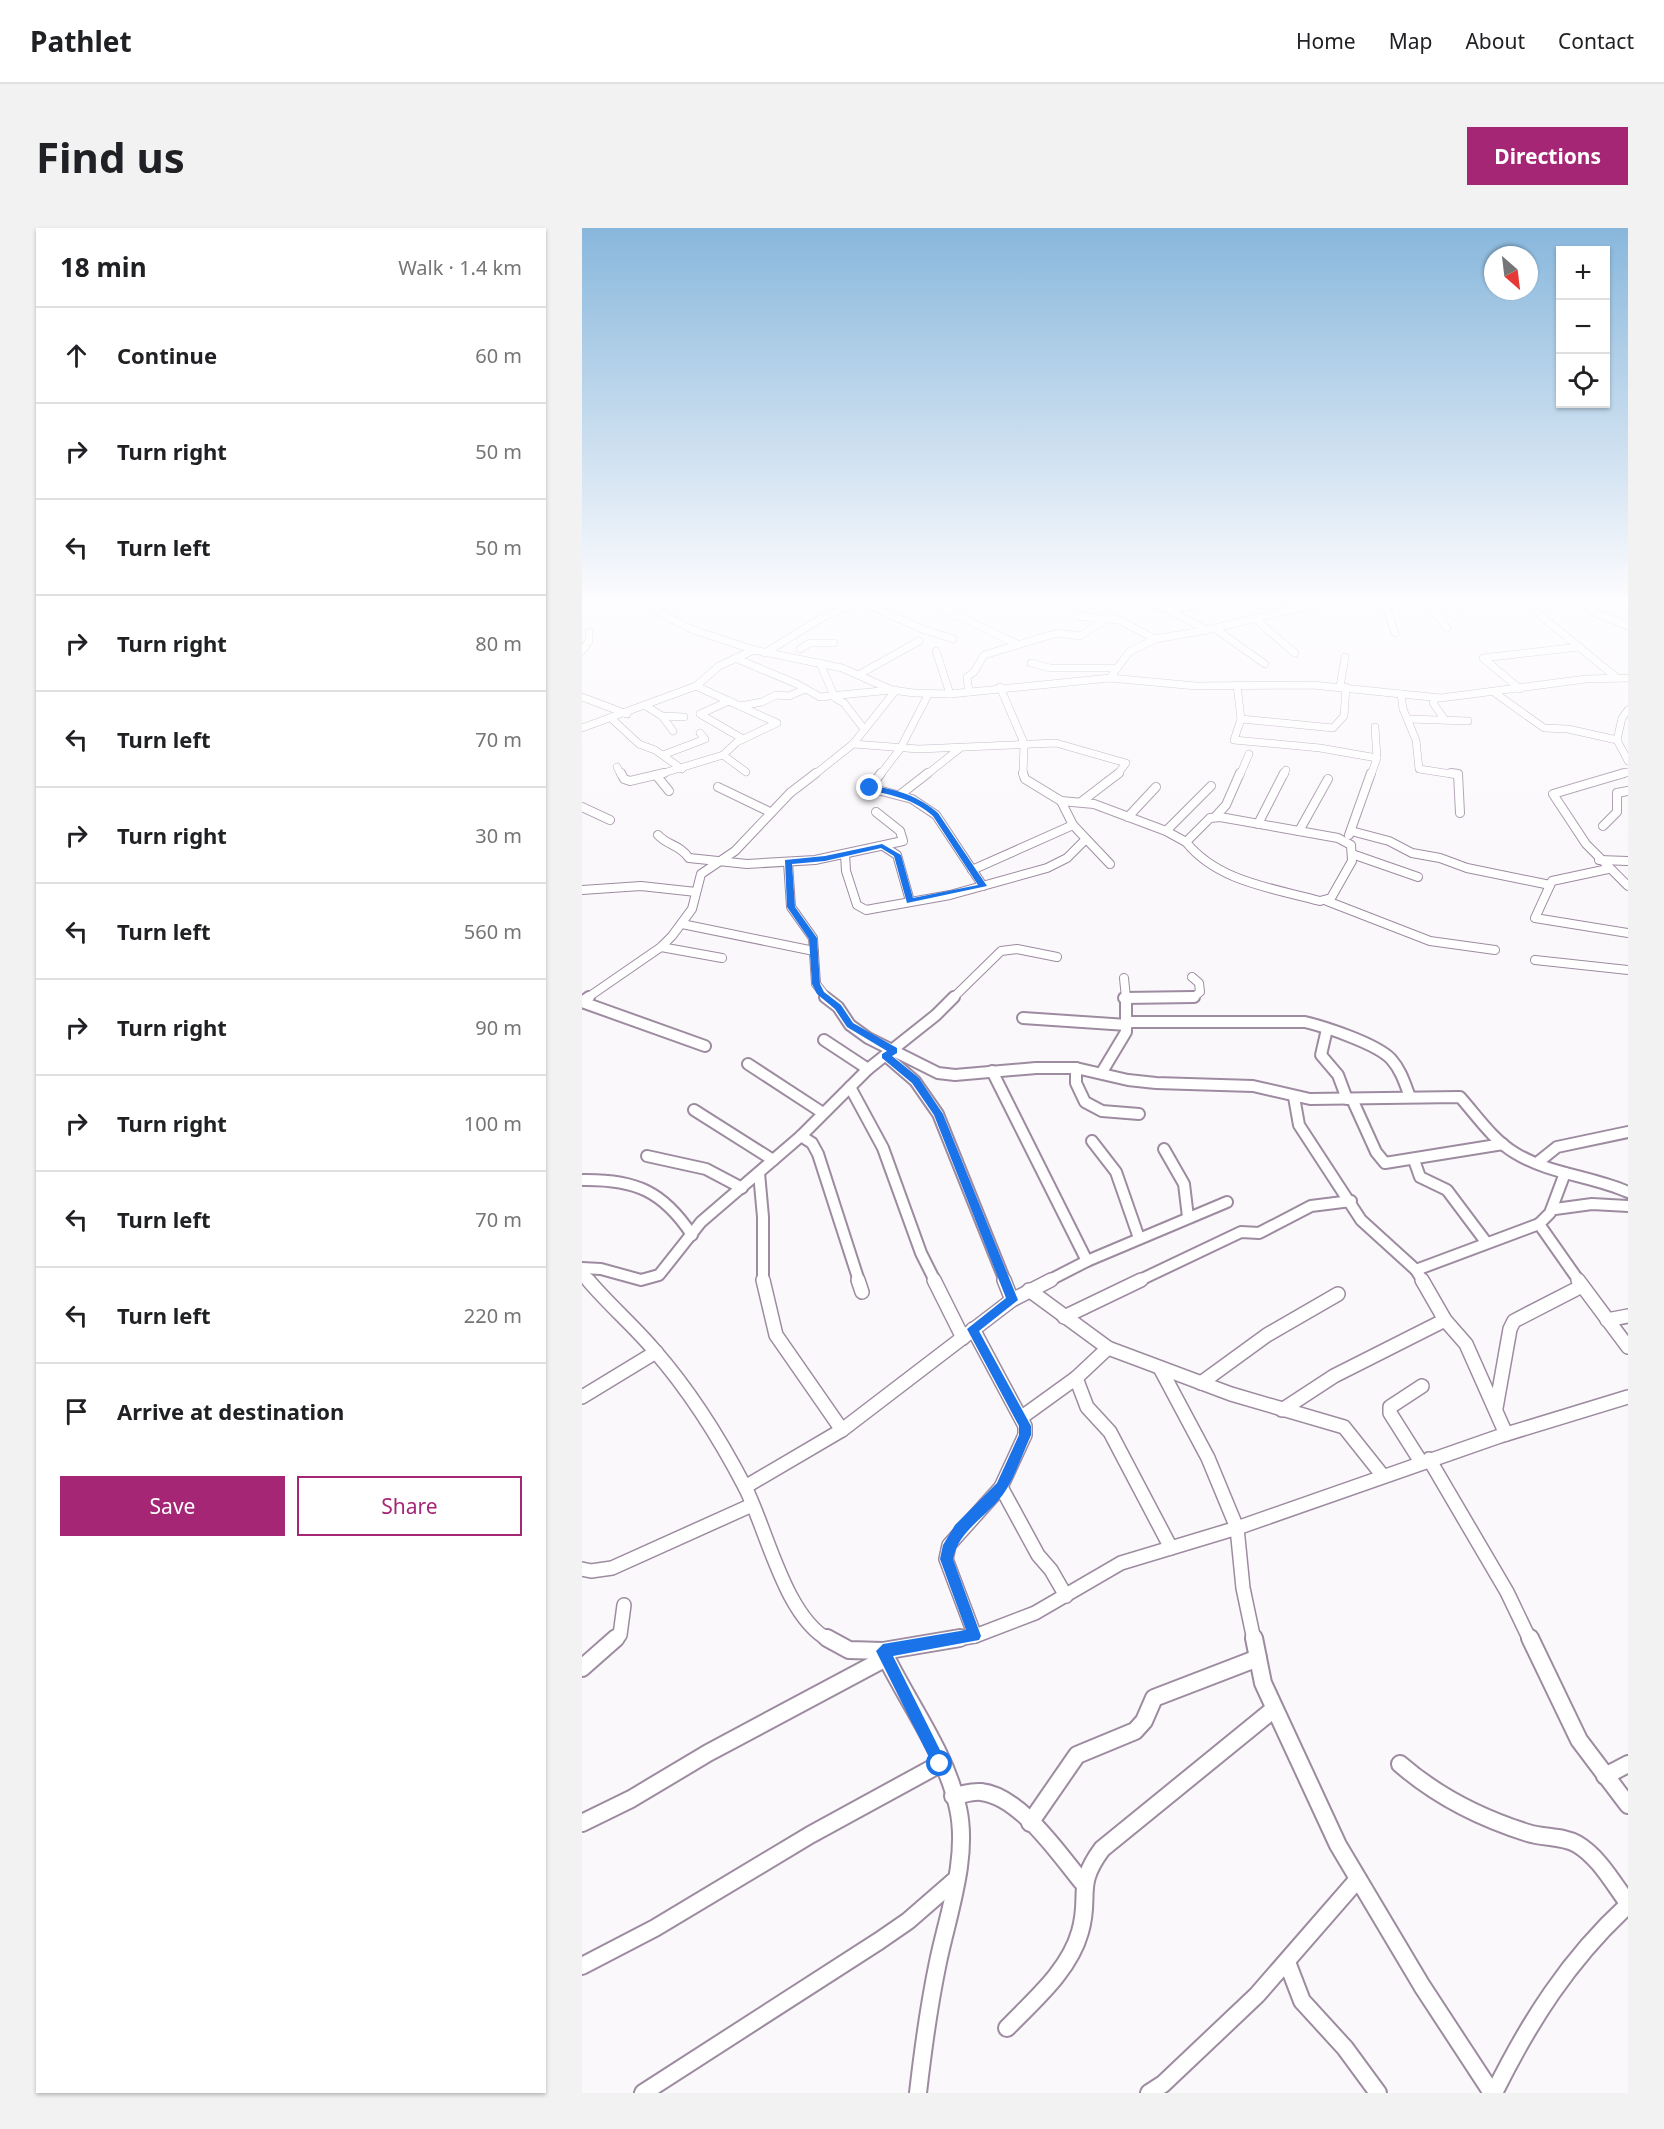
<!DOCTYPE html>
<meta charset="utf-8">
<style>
body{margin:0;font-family:"Noto Sans",sans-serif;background:#f2f2f2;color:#202124}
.controls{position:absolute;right:18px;top:18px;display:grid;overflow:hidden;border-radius:0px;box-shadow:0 2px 4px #0004}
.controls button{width:54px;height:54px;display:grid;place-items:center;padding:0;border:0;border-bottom:2px solid #e0e0e0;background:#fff;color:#202124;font:30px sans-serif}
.compass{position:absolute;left:902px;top:18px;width:54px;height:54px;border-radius:50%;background:#fff;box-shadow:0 2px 4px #0004;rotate:152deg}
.stop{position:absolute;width:18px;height:18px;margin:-14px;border:4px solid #1a73e8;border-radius:50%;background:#fff}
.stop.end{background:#1a73e8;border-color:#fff;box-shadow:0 2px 6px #0008}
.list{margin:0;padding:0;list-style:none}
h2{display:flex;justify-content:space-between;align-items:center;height:78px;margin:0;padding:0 24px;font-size:26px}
h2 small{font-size:20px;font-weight:400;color:#757577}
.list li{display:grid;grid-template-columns:39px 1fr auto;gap:18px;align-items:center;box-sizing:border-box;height:96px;padding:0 24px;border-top:2px solid #e0e0e0}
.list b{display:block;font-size:22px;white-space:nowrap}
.list em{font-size:20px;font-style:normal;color:#757577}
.actions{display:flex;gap:12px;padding:18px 24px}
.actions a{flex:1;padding:14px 0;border:2px solid #a62676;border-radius:0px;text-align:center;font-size:21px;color:#a62676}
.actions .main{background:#a62676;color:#fff}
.icon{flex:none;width:33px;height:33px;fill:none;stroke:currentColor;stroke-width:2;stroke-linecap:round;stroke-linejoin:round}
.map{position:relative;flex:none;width:1046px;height:1865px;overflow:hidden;border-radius:0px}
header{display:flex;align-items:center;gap:36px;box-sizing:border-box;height:84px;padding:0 30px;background:#fff;border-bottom:2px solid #e0e0e0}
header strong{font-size:28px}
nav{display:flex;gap:33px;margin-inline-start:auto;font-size:21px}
.intro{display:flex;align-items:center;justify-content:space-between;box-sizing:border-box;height:144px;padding:0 36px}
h1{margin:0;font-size:42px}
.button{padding:15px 27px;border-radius:0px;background:#a62676;color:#fff;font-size:21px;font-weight:700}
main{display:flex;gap:36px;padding:0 36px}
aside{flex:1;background:#fff;border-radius:0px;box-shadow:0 2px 4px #0004}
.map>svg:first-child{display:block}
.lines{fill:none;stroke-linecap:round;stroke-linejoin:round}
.minor-far4-casing{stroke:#9d8ba0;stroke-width:8}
.minor-far3-casing{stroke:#9d8ba0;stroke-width:10}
.minor-far2-casing{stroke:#9d8ba0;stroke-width:14}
.minor-far1-casing{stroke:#9d8ba0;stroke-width:16}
.minor-casing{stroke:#9d8ba0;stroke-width:20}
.minor-far4{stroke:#fff;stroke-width:7}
.minor-far3{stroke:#fff;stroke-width:8}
.minor-far2{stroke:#fff;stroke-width:10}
.minor-far1{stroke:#fff;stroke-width:13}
.minor{stroke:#fff;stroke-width:16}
.route{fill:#1a73e8}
</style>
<header>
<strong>Pathlet</strong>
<nav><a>Home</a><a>Map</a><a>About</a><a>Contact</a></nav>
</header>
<div class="intro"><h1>Find us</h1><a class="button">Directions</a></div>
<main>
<aside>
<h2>18 min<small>Walk · 1.4 km</small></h2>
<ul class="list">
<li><svg class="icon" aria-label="ahead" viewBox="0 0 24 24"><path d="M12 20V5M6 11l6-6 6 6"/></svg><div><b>Continue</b></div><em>60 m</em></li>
<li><svg class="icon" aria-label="right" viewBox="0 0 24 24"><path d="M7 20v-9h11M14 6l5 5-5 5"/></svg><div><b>Turn right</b></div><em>50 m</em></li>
<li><svg class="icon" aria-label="left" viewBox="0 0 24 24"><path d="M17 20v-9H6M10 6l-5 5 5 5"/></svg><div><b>Turn left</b></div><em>50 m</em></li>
<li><svg class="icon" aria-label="right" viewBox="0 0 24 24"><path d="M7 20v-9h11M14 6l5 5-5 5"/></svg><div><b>Turn right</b></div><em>80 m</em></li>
<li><svg class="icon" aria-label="left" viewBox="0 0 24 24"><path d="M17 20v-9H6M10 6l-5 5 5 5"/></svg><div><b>Turn left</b></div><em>70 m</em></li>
<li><svg class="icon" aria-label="right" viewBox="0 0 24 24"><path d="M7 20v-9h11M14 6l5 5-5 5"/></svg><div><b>Turn right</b></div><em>30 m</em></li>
<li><svg class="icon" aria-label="left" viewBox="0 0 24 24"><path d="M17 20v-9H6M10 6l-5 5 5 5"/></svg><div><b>Turn left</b></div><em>560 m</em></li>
<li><svg class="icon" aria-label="right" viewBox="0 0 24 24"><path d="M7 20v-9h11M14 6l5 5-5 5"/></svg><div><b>Turn right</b></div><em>90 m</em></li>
<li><svg class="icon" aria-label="right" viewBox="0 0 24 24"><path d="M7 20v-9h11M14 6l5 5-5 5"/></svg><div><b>Turn right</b></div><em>100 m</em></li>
<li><svg class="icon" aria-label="left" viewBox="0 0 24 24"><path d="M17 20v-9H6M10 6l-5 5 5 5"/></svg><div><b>Turn left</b></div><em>70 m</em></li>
<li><svg class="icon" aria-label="left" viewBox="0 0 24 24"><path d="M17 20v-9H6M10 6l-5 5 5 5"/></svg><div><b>Turn left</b></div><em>220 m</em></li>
<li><svg class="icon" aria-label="arrive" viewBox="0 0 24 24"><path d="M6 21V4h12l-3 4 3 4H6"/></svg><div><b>Arrive at destination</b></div></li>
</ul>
<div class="actions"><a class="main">Save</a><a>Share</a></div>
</aside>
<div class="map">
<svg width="1046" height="1865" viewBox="0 0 1046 1865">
<rect width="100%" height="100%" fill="#fbf8fc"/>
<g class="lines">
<defs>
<g id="minor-far4">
<polyline points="66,369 82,387 111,402 172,422 260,440 310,462 332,465 368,466 528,450 614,458 731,457 859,470 1004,451 1046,450"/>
<polyline points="152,369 182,375 209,369"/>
<polyline points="337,369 435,416"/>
<polyline points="544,369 580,379 625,402"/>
<polyline points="701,369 719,379"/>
<polyline points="936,369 1035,450"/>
<polyline points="989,369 1018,387 1046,398"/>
<polyline points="1006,369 1022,372"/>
<polyline points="829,371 850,381 865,400"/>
<polyline points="279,373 340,401 371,411"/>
<polyline points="803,375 813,405"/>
<polyline points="588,382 637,372"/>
<polyline points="364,383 366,369"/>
<polyline points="495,388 537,392 573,411"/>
<polyline points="858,389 882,377"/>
<polyline points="672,390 713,425"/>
<polyline points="632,400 683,436"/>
<polyline points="218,421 228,415 252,415"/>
<polyline points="0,423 7,413 7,404"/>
<polyline points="354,423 368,466"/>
<polyline points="183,425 241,389 291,369"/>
<polyline points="153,430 215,456 238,469 309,462"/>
<polyline points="238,435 253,470 262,475 282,501"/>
<polyline points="449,435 468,440 533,440"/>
<polyline points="278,446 337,413"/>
<polyline points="528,450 547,424 573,411 625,402 724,378 764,373 810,375 831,369"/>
<polyline points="655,457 659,491 652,512 738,520 795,530"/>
<polyline points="114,458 195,495 155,514 141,527"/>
<polyline points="418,459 442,515 441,547"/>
<polyline points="758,459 763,429"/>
<polyline points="938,461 901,430 997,419"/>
<polyline points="387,464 385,449 392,444 402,427 475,405 498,408 529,388"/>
<polyline points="913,465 962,500 986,501 1035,512"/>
<polyline points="819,466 821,481 834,512 837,541 876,547"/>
<polyline points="0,469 45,486"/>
<polyline points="854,470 851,475 863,492"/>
<polyline points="147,473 118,486 161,511"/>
<polyline points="64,478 80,488 102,489"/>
<polyline points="158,478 180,474 194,467 207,468 223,461"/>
<polyline points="1046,482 1040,490 1035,512 1046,533"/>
<polyline points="80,488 91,503"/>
<polyline points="30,491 57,516 73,522 100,541"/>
<polyline points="659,491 751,500 762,488 764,459"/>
<polyline points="827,491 886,493"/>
<polyline points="0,500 114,458 137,438 172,422"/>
<polyline points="271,516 337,521 474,515 544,535 535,547"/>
<polyline points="81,527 123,511 118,505"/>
<polyline points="35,539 39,547"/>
<polyline points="75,547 141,527 164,544"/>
<polyline points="232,547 271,516 314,462"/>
<polyline points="298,547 318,521 346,467"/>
<polyline points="344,547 377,521"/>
<polyline points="658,547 667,526"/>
<polyline points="702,547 704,542"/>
<polyline points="789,547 795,530 793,499"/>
<polyline points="1037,547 1046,544"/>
</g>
<g id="minor-far3">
<polyline points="39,545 42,551 48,553 82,545"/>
<polyline points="299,545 288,560 330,571 354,587 401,658"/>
<polyline points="441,545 443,551 479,573 512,576 584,603 604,614"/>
<polyline points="869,545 876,546 878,585"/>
<polyline points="1042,545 971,566 1004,616 1046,658"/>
<polyline points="74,547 87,563"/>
<polyline points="136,559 188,584"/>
<polyline points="319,566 346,545"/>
<polyline points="479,573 491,597 528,636"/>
<polyline points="499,574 537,545"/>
<polyline points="0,579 28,592"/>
<polyline points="546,589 574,559"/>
<polyline points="633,589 644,577 658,545"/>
<path d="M 638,589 L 756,610 L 769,617 L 770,633 L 749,670 L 738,673 C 691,660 636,654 604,614 L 628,590 Z"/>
<polyline points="676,596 702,545"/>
<polyline points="1021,598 1035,584 1035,565 1046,563"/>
<polyline points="584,603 629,558"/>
<polyline points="717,603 746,551"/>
<polyline points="769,603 807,613 830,625 858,630 885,640 968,657"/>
<path d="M 76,607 C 86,618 97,616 107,630 L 165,636 L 233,632 L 321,613 L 318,603 L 294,584"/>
<polyline points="767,607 789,545"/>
<polyline points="301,618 315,627 328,673"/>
<polyline points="263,626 264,643 275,677 284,682 368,667 465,640 485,630 503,612"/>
<polyline points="770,626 836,649"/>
<polyline points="1017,632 1046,633"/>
<polyline points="206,634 209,679 231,710 234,756 245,770"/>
<polyline points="1026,641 970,653 953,690 1046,705"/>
<polyline points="390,642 491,597"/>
<polyline points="0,662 59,658 114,664"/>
<polyline points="745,673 848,713 913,722"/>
<polyline points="100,696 232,723"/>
<polyline points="79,719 140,730"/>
<polyline points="953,732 1046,742"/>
<polyline points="542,750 544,770"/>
<polyline points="5,770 79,719 90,708 110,681 119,646 153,623 208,565 234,545"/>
<polyline points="371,770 419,723 435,721 475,729"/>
<polyline points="542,770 612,769 618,764 617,755 610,749"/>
</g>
<g id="minor-far2">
<path d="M 243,769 L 256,779 L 268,797 L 286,810 L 356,845 L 373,847 L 454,840 L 494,840 L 546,852 L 574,855 L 671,858 L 728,871 L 878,869 C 895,888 911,912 933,925 C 967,946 1010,948 1046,964"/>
<polyline points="542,770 612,769"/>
<polyline points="0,774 7,769"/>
<polyline points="0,774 123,818"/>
<polyline points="441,790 545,797"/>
<path d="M 546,794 L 723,794 C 744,799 795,816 809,831 C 819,842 823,856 828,869"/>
<polyline points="745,801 739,827 756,847 765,871"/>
<polyline points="242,812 286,841"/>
<polyline points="304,828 333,853 356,886 423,1053"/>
<polyline points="166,836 241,885"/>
<polyline points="494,840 494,855 503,874 520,883 557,886"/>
<polyline points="410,843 505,1033"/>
<polyline points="520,844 544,804 544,769"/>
<polyline points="268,859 301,920 339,1025 353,1053"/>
<polyline points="712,869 717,897 779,992 834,1042 841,1053"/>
<polyline points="770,871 794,924 803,935 921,916"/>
<polyline points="112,882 191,932"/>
<polyline points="219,908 230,915 236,926 277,1053"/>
<polyline points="510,913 534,944 557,1010"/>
<polyline points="582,921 602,956 606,989"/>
<polyline points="65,928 124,941 160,960"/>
<polyline points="832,932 838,949 865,962 904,1014"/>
<polyline points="955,935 975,919 1046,904"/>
<polyline points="177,945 181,989 181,1053"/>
<polyline points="983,945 968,985 957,996 997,1053"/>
<path d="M 0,952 C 53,951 81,963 110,1007"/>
<polyline points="973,981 1010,976 1046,978"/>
<polyline points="0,1040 19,1041 59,1052 77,1047 119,994 219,908 286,841 354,787 372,769"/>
<polyline points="834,1042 957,996"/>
<polyline points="0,1044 8,1053"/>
<polyline points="466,1053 505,1033 645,974"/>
<polyline points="556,1053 659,1004 677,1005 729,978 769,973"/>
</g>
<g id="minor-far1">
<path d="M 6,1052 C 27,1077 51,1097 72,1122 C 107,1162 138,1211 163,1259 C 185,1302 203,1389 247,1412"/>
<polyline points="181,1052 194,1107 260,1202"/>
<polyline points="276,1052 280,1064"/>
<polyline points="352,1052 381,1110"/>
<polyline points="422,1052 430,1072"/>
<polyline points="840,1052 863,1092 884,1116 924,1206"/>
<polyline points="996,1052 1046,1119"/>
<polyline points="447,1062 526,1120 649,1166 762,1199 801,1248"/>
<polyline points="482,1089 559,1052"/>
<polyline points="1025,1092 1046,1088"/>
<polyline points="391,1101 443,1198 443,1207 419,1259 367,1317 364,1331 393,1408"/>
<polyline points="578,1140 626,1230 655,1300 661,1360 672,1412"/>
<polyline points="494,1150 505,1179 528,1204 589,1320"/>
<polyline points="619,1155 685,1107 756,1066"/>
<polyline points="0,1169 74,1124"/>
<polyline points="914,1180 928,1101 932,1093 1000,1058"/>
<polyline points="700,1182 752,1148 863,1092"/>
<polyline points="440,1189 494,1150 526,1120"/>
<polyline points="847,1231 925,1364 948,1412"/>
<polyline points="839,1234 808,1185 808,1179 840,1158"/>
<polyline points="163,1259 260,1202 430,1072 469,1052"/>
<polyline points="419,1259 456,1327 469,1342 484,1368"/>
<polyline points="0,1341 9,1343 30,1340 170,1277"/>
<polyline points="32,1412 38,1407 42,1377"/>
<polyline points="369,1412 393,1408 453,1385 539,1335 655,1300 918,1208 1046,1169"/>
</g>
<g id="minor">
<polyline points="245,1410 267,1422 301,1423 378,1410"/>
<polyline points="672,1410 681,1455 756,1617 840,1758 910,1865"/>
<polyline points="948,1410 997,1512 1046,1577"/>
<path d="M 301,1423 C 325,1474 364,1524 376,1580 C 387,1629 366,1686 356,1734 C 347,1777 341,1821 336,1865"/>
<polyline points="0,1440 34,1410"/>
<path d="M 818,1536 C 856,1569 898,1590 946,1605 C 962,1610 981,1608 995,1616 C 1017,1629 1031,1655 1046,1675"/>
<polyline points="1023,1548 1046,1536"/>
<path d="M 371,1568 C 380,1567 390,1563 399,1564 C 438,1568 477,1626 500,1654"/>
<polyline points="0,1595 49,1571 126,1525 304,1430"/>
<polyline points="448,1595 495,1527 553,1503 562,1493 572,1470 676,1430"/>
<polyline points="705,1734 720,1773 763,1820 796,1865"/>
<polyline points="0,1738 73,1700 228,1607 358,1536"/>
<path d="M 425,1800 C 452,1772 487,1743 498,1704 C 509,1667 492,1659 520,1621 L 692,1481"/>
<polyline points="61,1865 297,1713 326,1693 372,1653"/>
<polyline points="567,1865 581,1856 675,1767 776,1651"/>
<path d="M 912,1865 C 947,1794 987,1731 1046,1677"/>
</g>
</defs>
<use href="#minor-far4" class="minor-far4-casing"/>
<use href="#minor-far3" class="minor-far3-casing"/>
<use href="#minor-far2" class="minor-far2-casing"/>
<use href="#minor-far1" class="minor-far1-casing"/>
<use href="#minor" class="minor-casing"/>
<use href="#minor-far4" class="minor-far4"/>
<use href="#minor-far3" class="minor-far3"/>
<use href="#minor-far2" class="minor-far2"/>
<use href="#minor-far1" class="minor-far1"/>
<use href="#minor" class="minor"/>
</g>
<linearGradient id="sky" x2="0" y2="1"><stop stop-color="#88b7dc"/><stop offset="0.59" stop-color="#fdfcfe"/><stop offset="1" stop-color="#fdfcfe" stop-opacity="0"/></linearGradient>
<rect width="1046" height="630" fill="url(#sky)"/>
<path class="route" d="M 286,559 C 310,558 338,569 356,585 L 405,658 L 325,675 L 312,628 L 299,620 L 243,633 L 210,636 L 213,679 L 235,710 L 238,756 L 242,764 L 259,777 L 271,795 L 315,820 L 315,825 L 310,828 L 337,850 L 361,886 L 436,1072 L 397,1103 L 449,1198 L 449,1207 C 441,1225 434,1246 424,1262 C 408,1288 377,1300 371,1331 L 399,1408 L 397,1412 L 311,1428 L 365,1536 L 363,1541 L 358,1543 L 353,1541 L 294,1423 L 301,1416 L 384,1402 L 358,1331 L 361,1317 L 373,1297 L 415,1255 L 437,1207 L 437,1198 L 385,1101 L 424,1070 L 352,887 L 330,855 L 300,830 L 300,826 L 305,823 L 265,799 L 253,781 L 235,766 L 230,756 L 227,711 L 205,679 L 203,632 L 243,628 L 300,616 L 319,627 L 331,670 L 396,657 L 351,588 C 332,571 310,567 286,562 Z"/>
</svg>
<div class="controls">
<button>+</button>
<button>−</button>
<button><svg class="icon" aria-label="locate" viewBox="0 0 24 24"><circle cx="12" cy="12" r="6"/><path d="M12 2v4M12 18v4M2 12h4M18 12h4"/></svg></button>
</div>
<svg class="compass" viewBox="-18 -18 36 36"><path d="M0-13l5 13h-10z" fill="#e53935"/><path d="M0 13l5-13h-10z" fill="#757577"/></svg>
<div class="stop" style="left:358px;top:1536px"></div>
<div class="stop end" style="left:288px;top:560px"></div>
</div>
</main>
